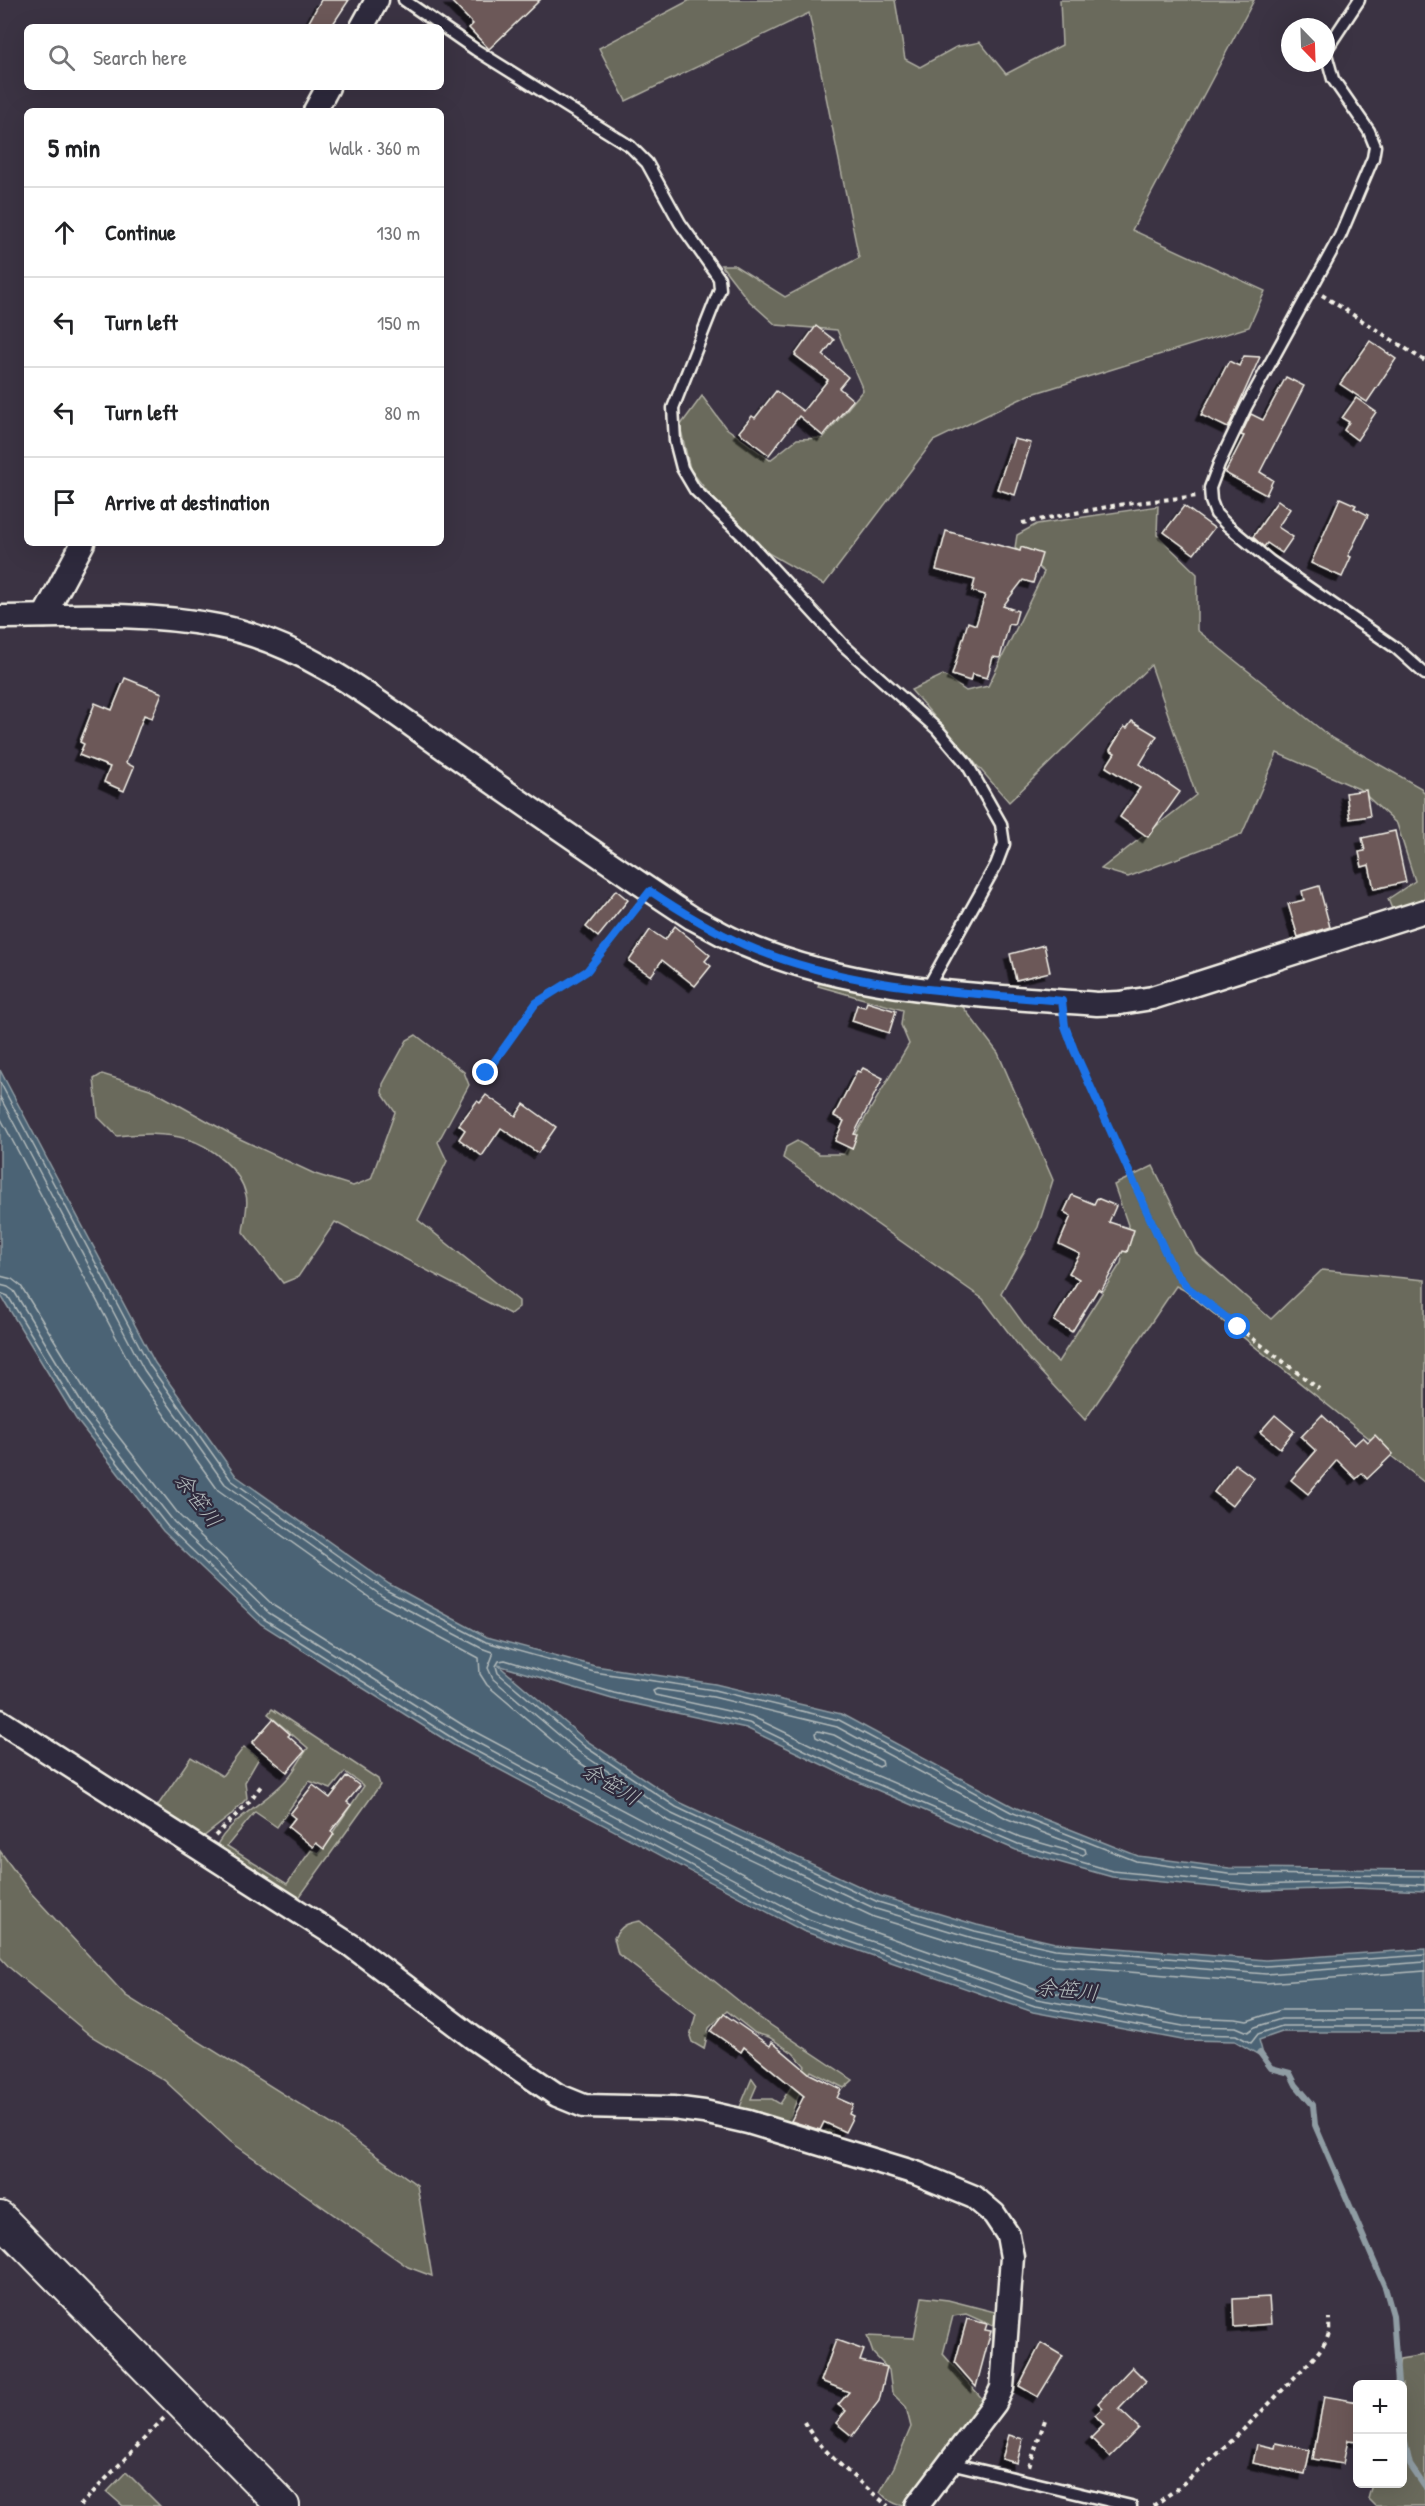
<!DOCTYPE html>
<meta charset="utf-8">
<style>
body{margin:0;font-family:"Patrick Hand","Klee One",sans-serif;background:#f6f6f6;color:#202124}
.controls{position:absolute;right:18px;bottom:18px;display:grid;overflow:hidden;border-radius:9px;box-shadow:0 6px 24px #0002}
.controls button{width:54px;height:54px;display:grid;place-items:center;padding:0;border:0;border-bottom:2px solid #e0e0e0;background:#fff;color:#202124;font:30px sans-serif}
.compass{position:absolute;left:1281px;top:18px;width:54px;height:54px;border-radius:50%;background:#fff;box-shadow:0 6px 24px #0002;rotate:157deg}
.stop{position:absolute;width:18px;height:18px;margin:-14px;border:4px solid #1a73e8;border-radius:50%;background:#fff}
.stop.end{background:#1a73e8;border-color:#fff;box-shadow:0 2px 6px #0008}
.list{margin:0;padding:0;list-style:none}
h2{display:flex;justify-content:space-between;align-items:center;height:78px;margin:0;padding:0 24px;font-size:26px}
h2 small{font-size:20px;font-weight:400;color:#757577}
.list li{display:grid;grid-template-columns:39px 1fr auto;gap:18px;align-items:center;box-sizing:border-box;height:90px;padding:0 24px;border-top:2px solid #e0e0e0}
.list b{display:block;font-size:22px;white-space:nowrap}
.list em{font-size:20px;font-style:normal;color:#757577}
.icon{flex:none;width:33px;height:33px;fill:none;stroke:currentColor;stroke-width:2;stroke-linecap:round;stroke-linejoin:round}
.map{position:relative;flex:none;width:1425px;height:2506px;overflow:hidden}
.search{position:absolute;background:#fff;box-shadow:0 6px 24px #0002;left:24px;top:24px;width:420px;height:66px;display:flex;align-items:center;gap:15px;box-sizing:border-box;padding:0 21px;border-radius:9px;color:#757577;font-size:22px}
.panel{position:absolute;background:#fff;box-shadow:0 6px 24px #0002;left:24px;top:108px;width:420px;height:438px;border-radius:9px}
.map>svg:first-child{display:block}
.green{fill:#6a6b5c;stroke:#afaea2;stroke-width:1.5;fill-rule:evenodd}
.water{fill:#4c6475;stroke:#8f9ca3;stroke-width:1.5}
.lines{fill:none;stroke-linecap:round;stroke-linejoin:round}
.shore{stroke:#b1b9ba;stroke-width:1.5}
.stream{stroke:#8f9ca3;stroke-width:6}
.building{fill:#6c5959;stroke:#f4f1e8;stroke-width:1.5;filter:url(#shadow)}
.lane-casing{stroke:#f4f1e8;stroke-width:15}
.street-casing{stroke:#f4f1e8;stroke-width:27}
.secondary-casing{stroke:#f4f1e8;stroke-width:36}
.path{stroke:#f4f1e8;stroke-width:4;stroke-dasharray:4.5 4.5;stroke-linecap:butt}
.lane{stroke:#2f2a3d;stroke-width:10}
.street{stroke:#2f2a3d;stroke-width:22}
.secondary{stroke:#2f2a3d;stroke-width:32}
.route{stroke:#1a73e8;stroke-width:8}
.labels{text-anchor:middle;stroke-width:4.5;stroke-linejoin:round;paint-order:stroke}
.water-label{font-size:21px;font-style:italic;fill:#b1b9ba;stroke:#2f2a3d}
</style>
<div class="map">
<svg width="1425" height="2506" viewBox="0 0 1425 2506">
<defs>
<filter id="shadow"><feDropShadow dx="-5.5" dy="5.5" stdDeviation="0" flood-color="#0009"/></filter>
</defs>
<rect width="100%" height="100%" fill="#3b3343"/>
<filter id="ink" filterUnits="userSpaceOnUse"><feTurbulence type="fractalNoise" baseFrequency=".0167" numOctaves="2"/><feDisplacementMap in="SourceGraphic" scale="12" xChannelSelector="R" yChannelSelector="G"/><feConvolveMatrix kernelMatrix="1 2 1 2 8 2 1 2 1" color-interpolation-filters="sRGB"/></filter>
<g filter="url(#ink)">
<g class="green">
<polygon points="690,0 895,0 905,59 920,67 956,47 980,42 1006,74 1062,45 1060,0 1254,0 1132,230 1265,291 1249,327 1029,395 933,441 824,585 763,550 709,494 690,469 680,426 702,396 725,427 770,460 797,439 823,438 863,390 837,330 776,325 748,300 721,265 734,265 785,297 859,258 809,13 626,101 599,48"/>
<polygon points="1158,506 1157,535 1197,574 1197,630 1329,736 1421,788 1425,794 1425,903 1394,914 1388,899 1415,881 1397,824 1359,789 1277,753 1242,834 1128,877 1101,869 1196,795 1151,665 1009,802 911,690 943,675 966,691 988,686 1044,572 1015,548 1017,535 1037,524"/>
<polygon points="822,977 960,1003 998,1053 1053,1180 1038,1227 1001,1293 1039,1345 1058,1362 1121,1263 1128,1225 1114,1185 1153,1166 1196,1253 1271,1319 1322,1270 1425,1280 1425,1483 1184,1290 1176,1286 1085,1420 1027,1357 983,1299 783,1158 786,1147 797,1141 819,1154 844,1154 909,1044 901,1025 903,1010 818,986"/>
<path d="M 416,1035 L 464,1072 L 469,1085 L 438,1142 L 447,1161 L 418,1220 L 519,1301 L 519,1307 L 510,1314 L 335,1222 L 298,1277 L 283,1283 L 243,1232 C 244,1221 249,1205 246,1195 C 241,1170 210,1145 187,1139 C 164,1132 140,1134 117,1136 L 98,1117 L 94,1079 L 102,1074 L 150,1089 L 238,1138 L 315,1174 L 353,1186 L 371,1179 L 395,1112 L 382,1093 L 383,1084 L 407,1040 Z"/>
<path d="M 272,1709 L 378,1779 L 380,1785 L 298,1899 L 216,1847 C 230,1818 266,1803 287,1779 C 295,1770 301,1758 308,1748 L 268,1714 ZM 345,1772 L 364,1786 L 319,1853 L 311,1850 L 287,1884 L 227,1846 L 255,1812 L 277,1827 L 309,1781 L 331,1789 Z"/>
<polygon points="244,1747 259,1758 245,1782 247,1798 230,1816 203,1837 156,1808 191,1757 222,1776"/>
<polygon points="0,1851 30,1892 126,1996 333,2125 417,2185 432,2276 408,2267 231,2142 164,2080 91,2036 10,1968 0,1957"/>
<path d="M 640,1921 L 760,2018 L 853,2080 L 844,2088 L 811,2071 L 802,2086 L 789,2121 L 818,2136 L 826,2130 L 832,2131 L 827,2143 L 660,2101 L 663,2095 L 740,2107 L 752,2078 L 757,2085 L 751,2099 L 772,2099 L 780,2104 L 805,2066 L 793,2053 L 769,2037 L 755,2033 L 727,2011 L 709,2028 L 704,2049 L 692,2042 L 690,2036 L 696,2014 L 618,1954 L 614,1938 C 621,1926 626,1923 640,1921 Z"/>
<path d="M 922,2297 L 948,2300 L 999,2313 L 998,2357 L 992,2362 L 993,2326 L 966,2314 L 953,2316 L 943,2354 L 986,2403 L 906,2506 C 896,2506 886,2499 880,2492 L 894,2467 L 911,2427 L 906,2407 L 892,2393 L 889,2370 L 873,2353 L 867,2336 L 914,2338 Z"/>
<polygon points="1425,2355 1425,2506 1375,2506 1368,2499 1372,2484 1402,2484 1402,2384 1395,2384 1400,2359"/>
<polygon points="126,2472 160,2506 123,2506 107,2492"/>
</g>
<polygon class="water" points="0,1070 155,1363 236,1476 389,1584 487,1637 595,1666 715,1684 841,1714 1014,1807 1138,1856 1229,1868 1425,1870 1425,1891 1355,1888 1253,1891 1112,1877 1016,1850 854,1780 746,1728 612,1699 498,1665 587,1741 679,1802 880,1896 977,1925 1055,1943 1266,1960 1425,1949 1425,2032 1282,2032 1259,2040 1264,2058 1235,2041 1182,2040 1033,2012 803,1931 455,1746 261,1624 163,1531 76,1419 0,1294"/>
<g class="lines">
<g class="shore">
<polyline points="0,1082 150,1366 231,1480 386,1590 486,1642 594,1672 714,1690 839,1720 1011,1812 1136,1861 1228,1874 1425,1876"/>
<polyline points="0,1097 144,1370 225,1484 382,1596 481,1648 492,1652 493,1655 488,1668 493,1679 579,1752 672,1814 876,1909 973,1938 1054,1957 1266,1974 1425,1962"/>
<polyline points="0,1117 136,1375 218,1490 377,1603 479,1658 480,1674 487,1685 574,1759 668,1821 874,1917 971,1947 1054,1966 1266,1983 1425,1971"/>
<polyline points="0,1276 12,1279 21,1286 95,1406 180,1516 274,1606 466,1727 811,1910 1039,1990 1184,2017 1236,2019 1247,2021 1281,2010 1425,2010"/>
<polyline points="0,1285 8,1287 14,1291 87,1412 174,1522 269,1613 461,1734 808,1919 1037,1999 1183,2026 1236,2027 1248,2032 1255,2027 1281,2019 1425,2019"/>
<polyline points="0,1293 8,1296 81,1416 168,1527 264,1619 457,1741 805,1926 1035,2006 1183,2034 1236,2035 1251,2043 1258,2034 1282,2026 1425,2026"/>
<polygon points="657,1689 713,1697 837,1727 1008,1819 1085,1849 1086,1853 1083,1855 1020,1837 859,1768 751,1716 655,1695 653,1691"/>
<polygon points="818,1731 834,1735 882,1761 883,1765 879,1767 816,1737 815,1733"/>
<polyline points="1425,1885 1355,1882 1253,1885 1113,1871 1018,1844 856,1775 749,1723 614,1693 505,1660 499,1661 496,1666 498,1673 584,1746 676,1807 878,1902 975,1931 1055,1949 1266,1966 1425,1955"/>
</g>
<g class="stream">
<polyline points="1260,2053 1271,2068 1290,2073 1296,2085 1313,2105 1315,2125 1385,2287 1393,2315 1398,2384"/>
<polyline points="1402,2429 1410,2465 1425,2487"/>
</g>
</g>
<g class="building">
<polygon points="321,0 349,0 331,27 316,27 309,22"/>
<polygon points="450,0 540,0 489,49 469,28 473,24"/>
<polygon points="816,326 834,340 823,355 848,377 839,388 853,400 823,436 799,416 769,455 739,432 752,416 755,418 776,391 803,411 828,380 795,355"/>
<polygon points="1370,341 1396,359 1367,402 1340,384"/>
<polygon points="1244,356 1260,357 1228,428 1201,415 1229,361 1239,366"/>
<polygon points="1286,377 1304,386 1260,472 1273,480 1266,495 1225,473 1244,436 1241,435 1251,414 1263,420"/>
<polygon points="1356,398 1376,412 1357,440 1344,430 1349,422 1342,418"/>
<polygon points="1014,439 1031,443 1015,495 997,489"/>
<polygon points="1340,498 1356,505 1354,508 1368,515 1348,556 1351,557 1342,577 1311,563"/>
<polygon points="1278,500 1290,509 1278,527 1293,537 1282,553 1267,543 1264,547 1253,537"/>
<polygon points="1184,506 1214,528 1194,554 1164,532"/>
<polygon points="946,531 1020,551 1021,547 1042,554 1033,583 1023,580 1003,606 1018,611 1014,625 1009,624 1000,658 993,657 987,678 972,674 970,681 952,675 968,622 976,625 985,595 972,591 975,580 936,570"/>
<polygon points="125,678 162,693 152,718 144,715 126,763 134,767 124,791 104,782 110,767 79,755 84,744 80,742 95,703 112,710"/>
<polygon points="1132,721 1157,736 1140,764 1180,792 1148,837 1120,817 1140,788 1106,767 1115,753 1110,750 1124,727 1127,728"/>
<polygon points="1366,790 1370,816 1350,819 1346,793"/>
<polygon points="1395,831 1406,882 1374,889 1369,865 1362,867 1359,852 1365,851 1362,838"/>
<polygon points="1319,886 1330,927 1298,937 1288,904 1304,900 1302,891"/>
<polygon points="616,890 628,900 598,937 586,927"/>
<polygon points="675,926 710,955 705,961 711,966 695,986 662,960 651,976 629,961 650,930 665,940"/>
<polygon points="1044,945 1050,972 1016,980 1010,954"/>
<polygon points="867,1002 896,1011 889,1033 852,1021 857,1005 865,1007"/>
<polygon points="863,1068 883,1078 854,1134 857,1135 852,1149 835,1141 844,1121 834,1116 857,1071 860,1072"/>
<polygon points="486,1095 516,1116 524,1104 556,1127 538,1153 501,1128 482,1156 459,1139 465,1130 459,1125 477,1101 480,1103"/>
<polygon points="1072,1195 1094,1204 1097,1198 1116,1206 1109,1222 1134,1230 1127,1252 1123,1251 1101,1291 1098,1289 1072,1332 1054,1321 1079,1279 1069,1273 1080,1254 1059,1244 1071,1216 1064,1212"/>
<polygon points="1275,1415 1294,1431 1280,1448 1260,1432"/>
<polygon points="1322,1415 1354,1445 1363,1437 1368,1442 1375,1435 1393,1454 1367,1479 1362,1473 1356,1479 1337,1460 1308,1494 1291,1480 1316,1451 1301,1437"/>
<polygon points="1235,1464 1254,1478 1232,1506 1214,1492"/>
<polygon points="273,1719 290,1734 288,1736 305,1751 287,1772 252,1743"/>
<polygon points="347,1776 360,1786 347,1802 351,1805 331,1831 334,1834 324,1849 316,1843 313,1847 288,1827 295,1818 290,1814 313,1785 330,1798"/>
<polygon points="724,2014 770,2046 772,2042 810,2074 841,2089 837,2098 853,2105 849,2114 853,2116 845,2132 824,2122 820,2130 791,2121 804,2096 744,2047 741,2052 711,2031"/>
<polygon points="1269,2297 1271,2324 1234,2327 1233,2299"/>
<polygon points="967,2319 987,2324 985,2330 991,2331 976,2387 955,2363"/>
<polygon points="836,2340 864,2350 860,2361 887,2367 879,2401 852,2436 836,2423 846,2411 838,2405 849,2392 821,2381"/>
<polygon points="1041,2343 1063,2356 1038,2397 1019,2386"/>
<polygon points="1132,2367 1146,2381 1119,2409 1139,2428 1110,2457 1091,2438 1104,2425 1095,2415 1103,2408 1098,2403"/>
<polygon points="1324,2396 1358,2402 1358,2441 1348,2440 1343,2464 1313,2459"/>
<polygon points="1009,2435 1023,2439 1017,2463 1002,2459"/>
<polygon points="1276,2443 1310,2450 1305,2474 1253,2463 1257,2444 1275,2448"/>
</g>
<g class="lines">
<defs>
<g id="lane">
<polyline points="404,0 476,50 630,146 647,163 680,223 719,278 720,289 673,408 675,441 682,468 695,490 742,535 844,646 937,729 967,764 1001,824 1004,844 996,865 927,989"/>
<polyline points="1326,50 1359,0"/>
<polyline points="1326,54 1333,79 1369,131 1375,146 1373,158 1340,236 1246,407 1219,464 1210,488 1211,501 1216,514 1228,526 1270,561 1396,648 1425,674"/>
<polyline points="950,2463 1131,2506"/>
</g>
<g id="street">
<polyline points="362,27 377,0"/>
<polyline points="315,111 328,87"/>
<polyline points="44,616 83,543"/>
<path d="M 0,617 C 71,616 147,612 218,626 C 306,643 381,704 452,754 C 531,809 611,865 692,918 C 710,927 727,938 745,945 C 855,992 980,995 1097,1004 L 1120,1003 L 1152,998 L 1425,911"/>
<polyline points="0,1721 352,1946 472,2037 557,2095 584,2106 673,2108 704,2112 748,2122 916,2173 974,2197 994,2214 1008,2235 1012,2257 1002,2388 995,2403 917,2506"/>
</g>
<polyline id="secondary" points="0,2218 283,2506"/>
</defs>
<use href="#lane" class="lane-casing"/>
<use href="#street" class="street-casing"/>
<use href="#secondary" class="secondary-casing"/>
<g class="path">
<polyline points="1322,295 1425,361"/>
<polyline points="1022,523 1118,505 1198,496"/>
<polyline points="1064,1020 1074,1050 1173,1269 1187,1287 1202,1300 1319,1389"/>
<polyline points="486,1073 536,1003 587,971 639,905"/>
<polyline points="215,1836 248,1803 261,1786"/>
<path d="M 804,2422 C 819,2451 863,2484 888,2506"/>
<polyline points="1029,2467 1045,2420"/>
<polyline points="80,2506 164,2418"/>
<path d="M 1153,2506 C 1205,2470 1249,2425 1293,2379 C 1304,2367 1322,2352 1328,2336 C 1330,2331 1329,2324 1329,2318"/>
</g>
<use href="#lane" class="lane"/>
<use href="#street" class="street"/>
<use href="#secondary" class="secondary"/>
</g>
</g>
<g class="lines" filter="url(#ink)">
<path class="route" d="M 486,1073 L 536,1003 L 587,971 L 650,891 C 680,911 711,930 745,945 C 843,988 957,992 1062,1001 L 1065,1026 L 1074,1050 L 1173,1269 L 1187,1287 L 1238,1327"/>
</g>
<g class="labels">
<g class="water-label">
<text transform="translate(198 1500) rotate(53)" y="7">余笹川</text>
<text transform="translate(611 1784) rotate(31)" y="7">余笹川</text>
<text transform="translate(1067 1990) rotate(6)" y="7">余笹川</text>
</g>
</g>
</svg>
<div class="controls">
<button>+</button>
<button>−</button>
</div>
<svg class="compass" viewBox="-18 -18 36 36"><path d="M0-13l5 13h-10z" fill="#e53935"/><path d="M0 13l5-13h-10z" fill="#757577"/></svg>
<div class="stop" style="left:1238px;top:1327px"></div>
<div class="stop end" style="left:486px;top:1073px"></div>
<div class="search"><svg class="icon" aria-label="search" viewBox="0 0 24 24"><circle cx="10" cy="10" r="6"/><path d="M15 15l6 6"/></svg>Search here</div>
<section class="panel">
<h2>5 min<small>Walk · 360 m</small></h2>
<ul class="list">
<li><svg class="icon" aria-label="ahead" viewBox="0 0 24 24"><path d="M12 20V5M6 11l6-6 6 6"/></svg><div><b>Continue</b></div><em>130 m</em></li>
<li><svg class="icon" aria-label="left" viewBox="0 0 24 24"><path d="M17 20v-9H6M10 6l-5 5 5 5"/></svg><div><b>Turn left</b></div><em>150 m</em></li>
<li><svg class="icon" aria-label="left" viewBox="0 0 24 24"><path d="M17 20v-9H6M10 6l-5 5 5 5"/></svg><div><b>Turn left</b></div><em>80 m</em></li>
<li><svg class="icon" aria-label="arrive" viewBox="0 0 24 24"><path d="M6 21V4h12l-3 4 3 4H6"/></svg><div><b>Arrive at destination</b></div></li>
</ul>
</section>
</div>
